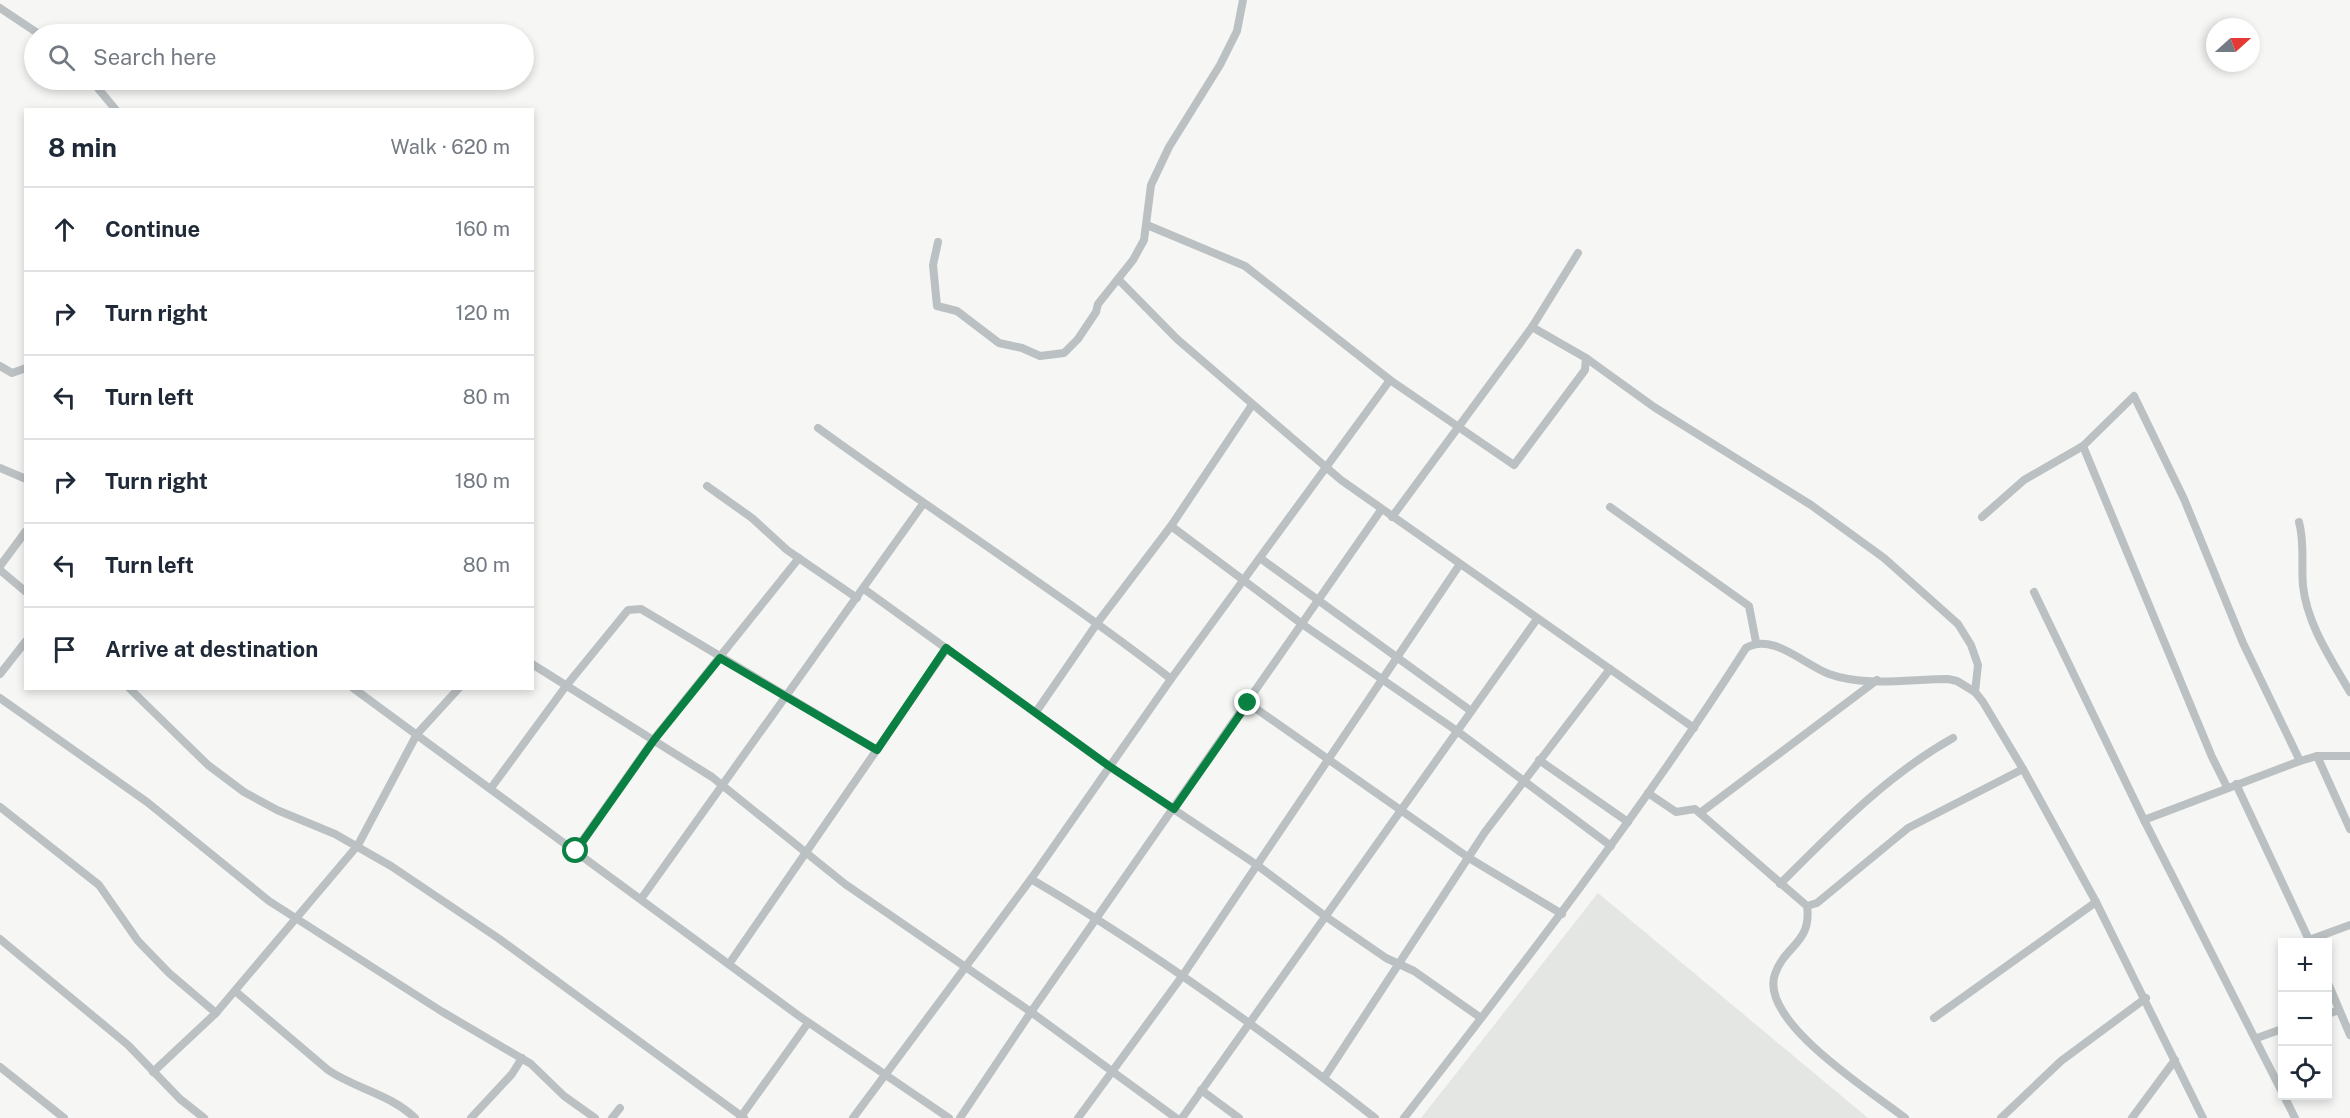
<!DOCTYPE html>
<meta charset="utf-8">
<style>
body{margin:0;font-family:"Public Sans",sans-serif;background:#f2f2f3;color:#1f2937}
.controls{position:absolute;right:18px;bottom:18px;display:grid;overflow:hidden;border-radius:0px;box-shadow:0 3px 9px #0003}
.controls button{width:54px;height:54px;display:grid;place-items:center;padding:0;border:0;border-bottom:2px solid #e0e1e3;background:#fff;color:#1f2937;font:30px sans-serif}
.compass{position:absolute;left:2206px;top:18px;width:54px;height:54px;border-radius:50%;background:#fff;box-shadow:0 3px 9px #0003;rotate:69deg}
.stop{position:absolute;width:18px;height:18px;margin:-14px;border:4px solid #0b8043;border-radius:50%;background:#fff}
.stop.end{background:#0b8043;border-color:#fff;box-shadow:0 2px 6px #0008}
.list{margin:0;padding:0;list-style:none}
h2{display:flex;justify-content:space-between;align-items:center;height:78px;margin:0;padding:0 24px;font-size:26px}
h2 small{font-size:20px;font-weight:400;color:#747a83}
.list li{display:grid;grid-template-columns:39px 1fr auto;gap:18px;align-items:center;box-sizing:border-box;height:84px;padding:0 24px;border-top:2px solid #e0e1e3}
.list b{display:block;font-size:22px;white-space:nowrap}
.list em{font-size:20px;font-style:normal;color:#747a83}
.icon{flex:none;width:33px;height:33px;fill:none;stroke:currentColor;stroke-width:2;stroke-linecap:round;stroke-linejoin:round}
.map{position:relative;flex:none;width:2350px;height:1118px;overflow:hidden}
.search{position:absolute;background:#fff;box-shadow:0 3px 9px #0003;left:24px;top:24px;width:510px;height:66px;display:flex;align-items:center;gap:15px;box-sizing:border-box;padding:0 21px;border-radius:33px;color:#747a83;font-size:22px}
.panel{position:absolute;background:#fff;box-shadow:0 3px 9px #0003;left:24px;top:108px;width:510px;height:582px;border-radius:0px}
.map>svg:first-child{display:block}
.built{fill:#e4e6e4}
.lines{fill:none;stroke-linecap:round;stroke-linejoin:round}
.street{stroke:#bbc1c3;stroke-width:8}
.route{stroke:#0b8043;stroke-width:8}
</style>
<div class="map">
<svg width="2350" height="1118" viewBox="0 0 2350 1118">
<rect width="100%" height="100%" fill="#f6f6f4"/>
<polygon class="built" points="1598,893 1868,1118 1421,1118"/>
<g class="lines">
<g class="street">
<polyline points="0,8 39,34"/>
<polyline points="91,80 116,110"/>
<polyline points="1147,225 1245,266 1390,380 1514,465 1585,370 1586,358 1532,327"/>
<polyline points="938,242 933,265 937,306 957,311 999,343 1022,348 1040,356 1064,353 1078,339 1096,312 1098,304 1133,260 1144,240 1151,185 1169,147 1220,65 1237,31 1243,0"/>
<polyline points="1118,279 1177,339 1341,480 1694,728"/>
<polyline points="1586,358 1654,407 1811,505 1884,558 1958,624 1971,645 1978,665 1975,692"/>
<polyline points="0,366 12,373 26,368"/>
<path d="M 818,428 C 935,513 1057,591 1171,679"/>
<polyline points="2083,446 2212,757 2227,787"/>
<polyline points="0,468 26,479"/>
<polyline points="707,486 752,518 787,550 857,598"/>
<polyline points="1610,507 1749,606 1756,642"/>
<polyline points="1392,517 1532,327 1578,253"/>
<polyline points="1982,517 2024,480 2083,446 2134,396 2184,499 2243,643 2300,761"/>
<path d="M 2299,522 C 2305,544 2301,564 2303,586 C 2307,624 2331,659 2350,692"/>
<polyline points="1171,526 1302,624 1457,731 1611,846"/>
<polyline points="1260,558 1471,711"/>
<polyline points="0,566 26,531"/>
<polyline points="0,570 26,592"/>
<polyline points="864,589 1109,766 1257,865 1325,916 1386,958 1414,971 1481,1018"/>
<polyline points="2034,592 2144,820 2282,1092"/>
<polyline points="532,664 712,777 845,884 1031,1012 1176,1118"/>
<polyline points="0,674 26,641"/>
<polyline points="129,688 208,765 244,792 277,810 335,834 391,866 498,938 744,1118"/>
<polyline points="353,688 799,1016 949,1118"/>
<polyline points="0,698 147,802 269,901 441,1011 531,1064 564,1096 595,1118"/>
<polyline points="1248,703 1469,858 1562,914"/>
<polyline points="1036,712 1098,622 1171,526 1252,405"/>
<polyline points="2317,756 2350,829"/>
<polyline points="1539,760 1628,822"/>
<polyline points="2236,784 2310,942"/>
<polyline points="491,788 566,686 628,610 641,609 877,750"/>
<path d="M 1648,793 L 1676,812 L 1695,809 L 1807,906 C 1812,943 1785,945 1775,974 C 1758,1021 1872,1092 1905,1118"/>
<polyline points="0,807 99,885 138,941 169,973 216,1013"/>
<polyline points="1700,813 1877,680"/>
<polyline points="2144,820 2300,761 2317,756 2350,756"/>
<polyline points="575,851 654,739 799,558"/>
<path d="M 1031,879 C 1152,950 1265,1032 1375,1118"/>
<path d="M 1780,884 C 1833,831 1887,775 1953,738"/>
<polyline points="641,899 923,504"/>
<polyline points="1807,906 1817,903 1908,828 2023,769"/>
<polyline points="0,939 128,1045 180,1099 204,1118"/>
<polyline points="2309,940 2350,925"/>
<polyline points="729,964 947,648"/>
<polyline points="2328,983 2350,1035"/>
<path d="M 235,991 L 328,1070 C 356,1089 390,1094 415,1118"/>
<polyline points="2328,1014 2339,1010"/>
<polyline points="1934,1018 2096,902"/>
<polyline points="2257,1038 2282,1029"/>
<polyline points="0,1067 64,1118"/>
<polyline points="153,1072 216,1013 358,845 417,734 459,688"/>
<polyline points="1324,1078 1485,832 1610,669"/>
<polyline points="1201,1090 1239,1118"/>
<polyline points="2284,1096 2295,1118"/>
<polyline points="471,1118 512,1074 522,1058"/>
<polyline points="612,1118 620,1108"/>
<polyline points="740,1118 808,1023"/>
<polyline points="853,1118 1031,879 1171,679 1390,380"/>
<polyline points="960,1118 1031,1012 1381,510"/>
<polyline points="1078,1118 1183,975 1460,564"/>
<polyline points="1182,1118 1537,619"/>
<path d="M 1404,1118 C 1523,965 1641,812 1746,648 C 1772,632 1803,664 1829,674 C 1865,687 1910,679 1948,679 L 1957,681 L 1975,692 L 1983,702 L 2023,769 L 2096,902 L 2203,1118"/>
<polyline points="2001,1118 2061,1061 2146,998"/>
<polyline points="2132,1118 2175,1060"/>
</g>
</g>
<g class="lines">
<polyline class="route" points="576,851 654,740 720,658 877,750 946,648 1109,766 1174,809 1248,703"/>
</g>
</svg>
<div class="controls">
<button>+</button>
<button>−</button>
<button><svg class="icon" aria-label="locate" viewBox="0 0 24 24"><circle cx="12" cy="12" r="6"/><path d="M12 2v4M12 18v4M2 12h4M18 12h4"/></svg></button>
</div>
<svg class="compass" viewBox="-18 -18 36 36"><path d="M0-13l5 13h-10z" fill="#e53935"/><path d="M0 13l5-13h-10z" fill="#747a83"/></svg>
<div class="stop" style="left:576px;top:851px"></div>
<div class="stop end" style="left:1248px;top:703px"></div>
<div class="search"><svg class="icon" aria-label="search" viewBox="0 0 24 24"><circle cx="10" cy="10" r="6"/><path d="M15 15l6 6"/></svg>Search here</div>
<section class="panel">
<h2>8 min<small>Walk · 620 m</small></h2>
<ul class="list">
<li><svg class="icon" aria-label="ahead" viewBox="0 0 24 24"><path d="M12 20V5M6 11l6-6 6 6"/></svg><div><b>Continue</b></div><em>160 m</em></li>
<li><svg class="icon" aria-label="right" viewBox="0 0 24 24"><path d="M7 20v-9h11M14 6l5 5-5 5"/></svg><div><b>Turn right</b></div><em>120 m</em></li>
<li><svg class="icon" aria-label="left" viewBox="0 0 24 24"><path d="M17 20v-9H6M10 6l-5 5 5 5"/></svg><div><b>Turn left</b></div><em>80 m</em></li>
<li><svg class="icon" aria-label="right" viewBox="0 0 24 24"><path d="M7 20v-9h11M14 6l5 5-5 5"/></svg><div><b>Turn right</b></div><em>180 m</em></li>
<li><svg class="icon" aria-label="left" viewBox="0 0 24 24"><path d="M17 20v-9H6M10 6l-5 5 5 5"/></svg><div><b>Turn left</b></div><em>80 m</em></li>
<li><svg class="icon" aria-label="arrive" viewBox="0 0 24 24"><path d="M6 21V4h12l-3 4 3 4H6"/></svg><div><b>Arrive at destination</b></div></li>
</ul>
</section>
</div>
